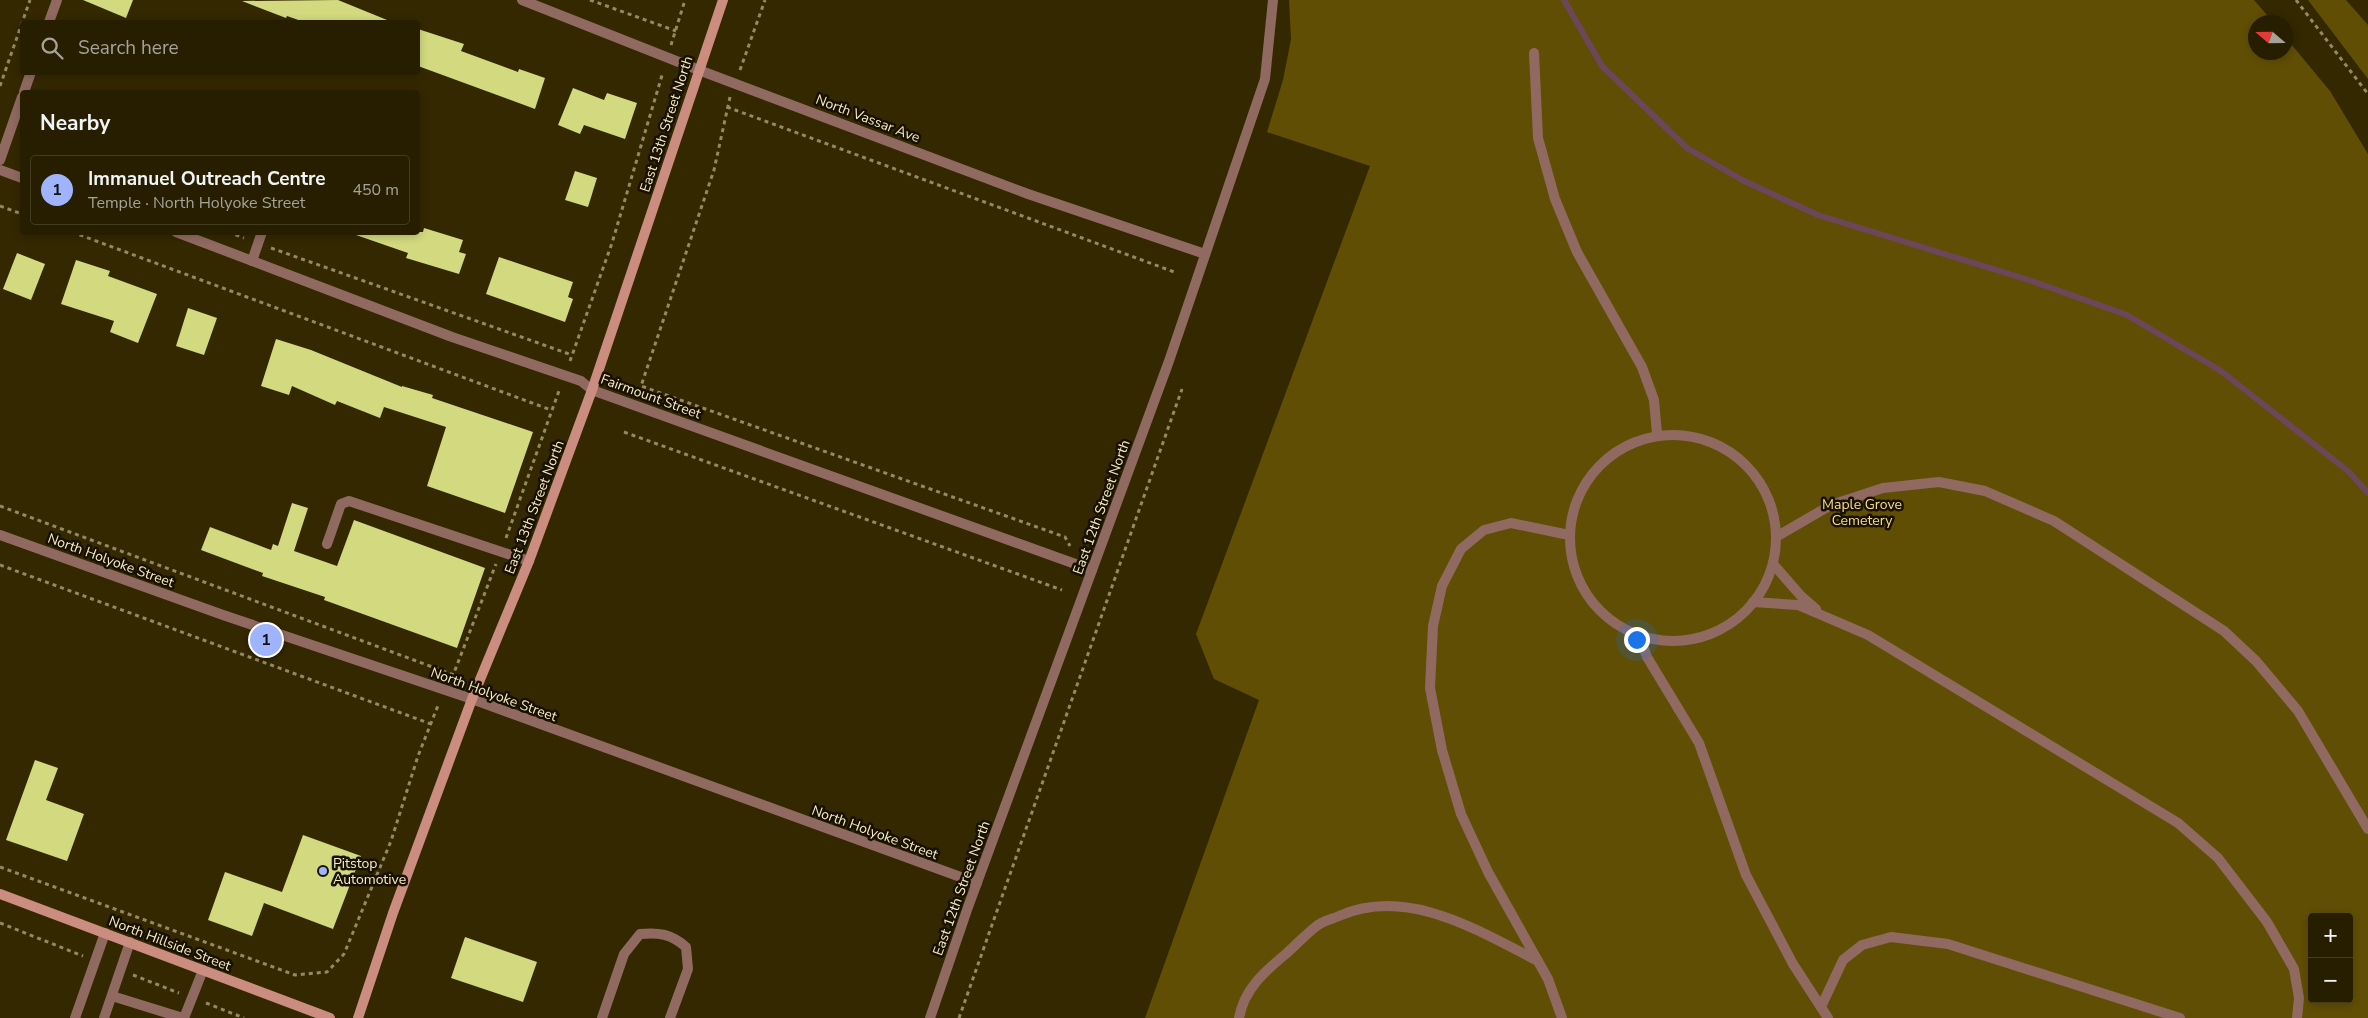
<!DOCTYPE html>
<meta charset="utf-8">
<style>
body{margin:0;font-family:"Nunito Sans",sans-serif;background:#332b0f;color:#f1f3f6}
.controls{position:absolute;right:15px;bottom:15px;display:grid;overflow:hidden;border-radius:5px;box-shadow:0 2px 8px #0003}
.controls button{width:45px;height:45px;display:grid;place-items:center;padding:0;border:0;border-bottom:1px solid #433c22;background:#271e00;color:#f1f3f6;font:25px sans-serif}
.compass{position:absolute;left:2248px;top:15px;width:45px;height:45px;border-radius:50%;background:#271e00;box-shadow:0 2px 8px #0003;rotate:290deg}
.you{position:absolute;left:1636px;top:639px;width:18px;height:18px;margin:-12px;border:4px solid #fff;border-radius:50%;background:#1a73e8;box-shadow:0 0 0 8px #1a73e833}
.badge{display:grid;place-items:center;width:32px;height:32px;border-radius:50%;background:#a0b3fd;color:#111;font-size:16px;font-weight:700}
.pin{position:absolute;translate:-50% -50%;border:2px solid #fff;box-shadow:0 1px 5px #0006}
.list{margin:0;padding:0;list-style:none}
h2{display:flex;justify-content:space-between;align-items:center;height:65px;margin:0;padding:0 20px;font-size:21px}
h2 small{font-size:16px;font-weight:400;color:#a4a299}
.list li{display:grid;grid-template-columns:32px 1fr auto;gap:15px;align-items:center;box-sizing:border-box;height:70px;margin:0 10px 10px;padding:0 10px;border:1px solid #433c22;border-radius:5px}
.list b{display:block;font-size:19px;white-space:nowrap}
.list p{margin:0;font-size:16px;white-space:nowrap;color:#a4a299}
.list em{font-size:16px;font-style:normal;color:#a4a299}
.icon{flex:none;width:28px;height:28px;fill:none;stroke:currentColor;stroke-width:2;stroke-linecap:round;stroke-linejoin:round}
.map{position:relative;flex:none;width:2368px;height:1018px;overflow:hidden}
.search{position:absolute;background:#271e00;box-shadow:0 2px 8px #0003;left:20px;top:20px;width:400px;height:55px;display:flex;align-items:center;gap:12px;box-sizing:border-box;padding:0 18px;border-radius:5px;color:#a4a299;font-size:19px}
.panel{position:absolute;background:#271e00;box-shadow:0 2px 8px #0003;left:20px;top:90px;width:400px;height:145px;border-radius:5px}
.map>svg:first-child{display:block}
.green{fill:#604e05;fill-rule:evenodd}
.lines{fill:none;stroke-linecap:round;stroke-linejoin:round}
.stream{stroke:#6b4759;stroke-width:6}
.building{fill:#d2d97e}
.path{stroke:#958963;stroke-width:3;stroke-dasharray:4 4;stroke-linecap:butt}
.lane{stroke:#906a61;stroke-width:10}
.street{stroke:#906a61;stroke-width:10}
.secondary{stroke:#cb8d80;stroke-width:10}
.poi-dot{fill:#a0b3fd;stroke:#181100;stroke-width:2}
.labels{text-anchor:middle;stroke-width:5;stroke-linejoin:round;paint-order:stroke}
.street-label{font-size:14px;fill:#f6eac6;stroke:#181100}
.park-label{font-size:14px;fill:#fadd82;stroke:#181100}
.poi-label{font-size:14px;fill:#f6eac6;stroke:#181100;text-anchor:start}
</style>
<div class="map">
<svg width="2368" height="1018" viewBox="0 0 2368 1018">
<rect width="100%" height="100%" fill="#342800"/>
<g class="green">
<path d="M 1289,0 L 2254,0 L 2273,22 L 2256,22 L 2256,52 L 2286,52 L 2286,38 L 2330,91 L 2368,154 L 2368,1018 L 1145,1018 L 1259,700 L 1214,679 L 1196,634 L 1370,166 L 1267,132 L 1283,80 L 1291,39 ZM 2312,917 L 2349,917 L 2349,999 L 2312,999 Z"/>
<polygon points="2308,0 2346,0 2368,25 2368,79"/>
</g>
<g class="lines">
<polyline class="stream" points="1564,0 1602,66 1687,148 1744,181 1818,215 2032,281 2127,315 2221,371 2348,471 2368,493"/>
</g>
<g class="building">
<polygon points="83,0 133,0 126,18"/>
<polygon points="338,0 392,22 304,22 287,16 286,18 242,1"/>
<polygon points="418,29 464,44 461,51 518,72 519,69 545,78 535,109 418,66"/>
<polygon points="573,88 604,100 607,93 637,103 625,139 584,125 580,134 558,125"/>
<polygon points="575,171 597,178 588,207 565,200"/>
<polygon points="424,228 463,240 459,252 466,254 459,274 406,258 408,253 356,235 357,232 423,232"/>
<polygon points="17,253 45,264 31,300 3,289"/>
<polygon points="499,257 573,282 568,297 573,299 565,322 486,294"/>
<polygon points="76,260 110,271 108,276 157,294 138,343 110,332 114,321 61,304"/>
<polygon points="188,308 217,318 204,355 176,346"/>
<polygon points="276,339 311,350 402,387 402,386 433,395 432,398 533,432 505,513 427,486 446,427 384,407 380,418 337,401 335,405 292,386 289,395 261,386"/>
<polygon points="292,503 308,508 294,551 337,566 354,520 485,568 457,648 324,600 325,597 262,576 263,573 201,550 210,527 271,550 273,544 278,546"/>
<polygon points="35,760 58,768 46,800 84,814 67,861 6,840"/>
<polygon points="303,835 361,856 333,929 264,903 252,936 208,920 225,872 282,892"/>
<polygon points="465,937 537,962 523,1002 451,978"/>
</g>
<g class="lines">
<g class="path">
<polyline points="590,0 676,31"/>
<polyline points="2296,0 2368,94"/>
<polyline points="671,45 685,0"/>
<polyline points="740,70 765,0"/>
<polyline points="0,86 30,0"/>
<polyline points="730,97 714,170 641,386 1065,537 1070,546"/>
<polyline points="727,107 1177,273"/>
<polyline points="0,206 22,214"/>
<polyline points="72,232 551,410"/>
<polyline points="228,232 244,238"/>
<polyline points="271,248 572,355"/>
<polyline points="570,361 612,243 663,72"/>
<polyline points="624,432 1062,590"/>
<polyline points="0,506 454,675"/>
<polyline points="506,538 560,388"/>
<polyline points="0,565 431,724"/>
<polyline points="452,678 496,564"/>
<polyline points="0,867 295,975 327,972 344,954 391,841 418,756 439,703"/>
<polyline points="0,923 83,956"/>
<polyline points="133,975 179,993"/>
<polyline points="206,1003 244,1018"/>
<polyline points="959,1018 1182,389"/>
</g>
<g class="lane">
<polyline points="1534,53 1538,138 1555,199 1577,252 1642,367 1654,400 1657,434"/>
<polyline points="252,261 262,232"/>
<circle cx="1673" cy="538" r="103"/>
<polyline points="1776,537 1831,505 1883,488 1939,482 1985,491 2054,521 2224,631 2256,661 2298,711 2368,829"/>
<polyline points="327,544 341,504 349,501 529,561"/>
<polyline points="1773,564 1801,596 1816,609"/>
<polyline points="1753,602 1798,605 1868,635 2178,823 2218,858 2267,922 2294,969 2299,998 2297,1018"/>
<polyline points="1639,635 1647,657 1699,743 1746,875 1793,964 1828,1018"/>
<polyline points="112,996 183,1018"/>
<polyline points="1821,1007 1843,960 1862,945 1891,937 1948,944 2180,1018"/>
<polyline points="75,1018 105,933"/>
<polyline points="104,1018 130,942"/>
<polyline points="184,1018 203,970"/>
<path d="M 602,1018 L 624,954 L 640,934 C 659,932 671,934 686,947 L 688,969 L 670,1018"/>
<path d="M 1239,1018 C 1244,989 1265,971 1287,953 C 1297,944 1307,933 1318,925 C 1324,921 1332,919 1339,916 C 1407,886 1477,930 1538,961"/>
<polyline points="1562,1018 1548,979 1488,872 1461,814 1442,750 1430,688 1433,626 1442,586 1461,549 1484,530 1511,523 1569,535"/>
</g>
<g class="street">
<polyline points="522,0 704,72 1028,194 1205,254"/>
<polyline points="49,22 57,0"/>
<polyline points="24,92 31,72"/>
<polyline points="0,160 22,97"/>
<polyline points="0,170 22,178"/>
<polyline points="176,232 452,337 581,381 592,390 1092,570"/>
<polyline points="0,535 223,615 472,699 977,883"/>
<polyline points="930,1018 968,907 1169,361 1265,79 1273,0"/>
</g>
<g class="secondary">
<polyline points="0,894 330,1018"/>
<polyline points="358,1018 393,913 472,699 529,561 592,390 723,0"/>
</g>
</g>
<circle class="poi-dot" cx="323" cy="871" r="5"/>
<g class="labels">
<g class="street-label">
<text transform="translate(868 118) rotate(21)" y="5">North Vassar Ave</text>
<text transform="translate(666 124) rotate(-72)" y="5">East 13th Street North</text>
<text transform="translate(651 396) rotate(20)" y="5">Fairmount Street</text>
<text transform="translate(534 507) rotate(-69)" y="5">East 13th Street North</text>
<text transform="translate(1101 507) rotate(-70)" y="5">East 12th Street North</text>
<text transform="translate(111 560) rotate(20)" y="5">North Holyoke Street</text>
<text transform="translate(494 694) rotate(20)" y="5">North Holyoke Street</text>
<text transform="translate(875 832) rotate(20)" y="5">North Holyoke Street</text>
<text transform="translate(961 888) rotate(-70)" y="5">East 12th Street North</text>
<text transform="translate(170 943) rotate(21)" y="5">North Hillside Street</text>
</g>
<g class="park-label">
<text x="1862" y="509">Maple Grove<tspan x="1862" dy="16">Cemetery</tspan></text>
</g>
<g class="poi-label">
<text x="333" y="868">Pitstop<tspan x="333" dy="16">Automotive</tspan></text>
</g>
</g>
</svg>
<div class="controls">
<button>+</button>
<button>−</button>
</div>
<svg class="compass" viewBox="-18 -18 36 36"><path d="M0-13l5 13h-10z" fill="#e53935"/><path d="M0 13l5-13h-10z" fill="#a4a299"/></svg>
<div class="you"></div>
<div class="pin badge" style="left:266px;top:640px">1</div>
<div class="search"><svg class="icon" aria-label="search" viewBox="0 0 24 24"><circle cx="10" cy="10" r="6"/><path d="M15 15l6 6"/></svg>Search here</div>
<section class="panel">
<h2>Nearby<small></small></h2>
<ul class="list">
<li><span class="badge">1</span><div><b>Immanuel Outreach Centre</b><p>Temple · North Holyoke Street</p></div><em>450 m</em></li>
</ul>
</section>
</div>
